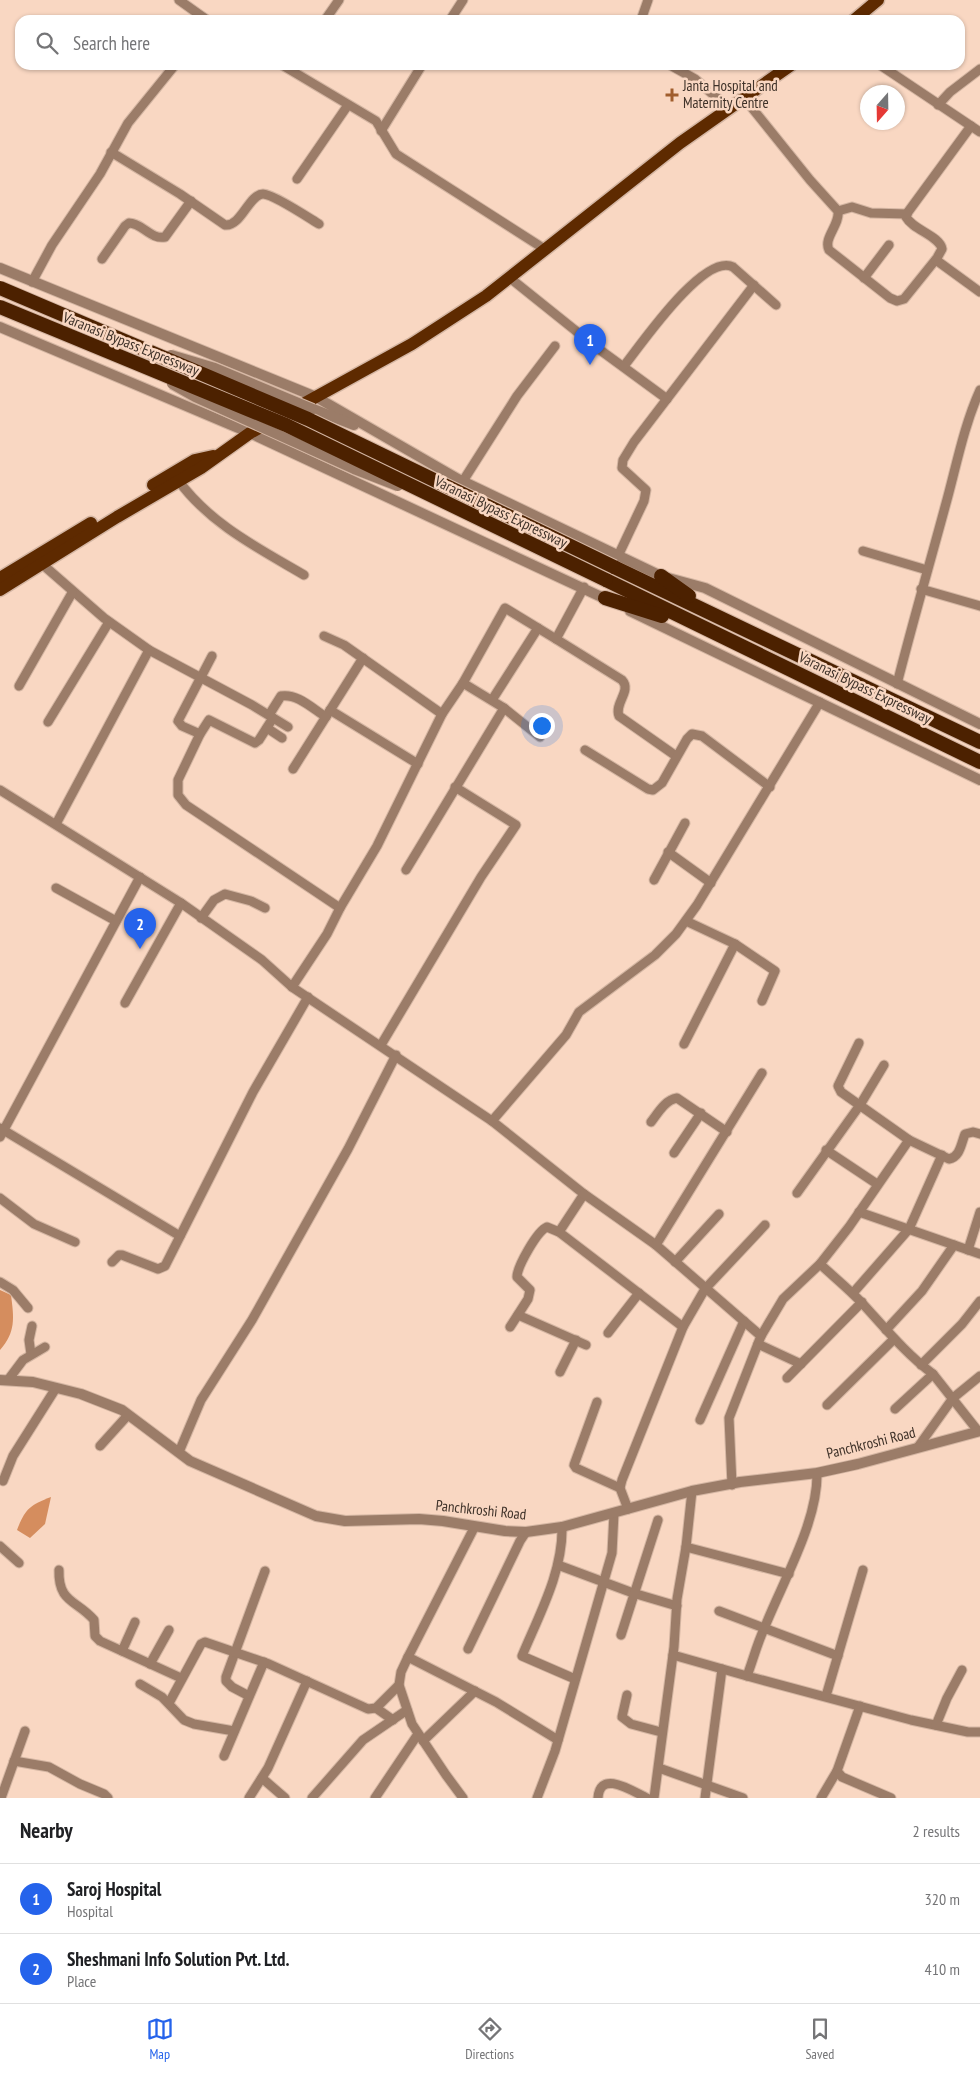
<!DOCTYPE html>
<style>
body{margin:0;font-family:"PT Sans Narrow",sans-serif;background:#f6f6f6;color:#202124}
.compass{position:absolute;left:860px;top:85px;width:45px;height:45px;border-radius:50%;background:#fff;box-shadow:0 1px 4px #0004;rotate:200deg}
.you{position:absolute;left:541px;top:725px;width:18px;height:18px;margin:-12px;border:4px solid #fff;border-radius:50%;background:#1a73e8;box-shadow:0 0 0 8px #1a73e833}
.badge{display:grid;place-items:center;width:32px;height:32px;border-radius:50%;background:#2563eb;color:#fff;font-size:16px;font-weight:700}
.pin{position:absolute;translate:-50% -41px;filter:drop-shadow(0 1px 2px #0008)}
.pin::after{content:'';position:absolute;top:26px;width:18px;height:15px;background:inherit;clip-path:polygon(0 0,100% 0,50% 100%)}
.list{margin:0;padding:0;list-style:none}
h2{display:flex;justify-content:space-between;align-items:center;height:65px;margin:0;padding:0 20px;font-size:21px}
h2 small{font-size:16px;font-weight:400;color:#757577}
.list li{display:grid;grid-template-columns:32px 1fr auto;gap:15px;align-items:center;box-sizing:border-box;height:70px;padding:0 20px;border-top:1px solid #e0e0e0}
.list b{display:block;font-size:19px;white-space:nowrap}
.list p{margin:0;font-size:16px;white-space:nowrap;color:#757577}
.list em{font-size:16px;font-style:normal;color:#757577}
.icon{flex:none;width:28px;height:28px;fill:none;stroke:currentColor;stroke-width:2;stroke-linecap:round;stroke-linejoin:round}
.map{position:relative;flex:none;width:980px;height:1798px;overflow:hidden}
.search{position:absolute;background:#fff;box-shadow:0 1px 4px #0004;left:15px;right:15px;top:15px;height:55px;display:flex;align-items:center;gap:12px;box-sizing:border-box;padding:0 18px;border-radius:15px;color:#757577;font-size:19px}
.sheet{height:205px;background:#fff}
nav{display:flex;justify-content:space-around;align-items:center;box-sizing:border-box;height:70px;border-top:1px solid #e0e0e0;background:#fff;font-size:14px;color:#757577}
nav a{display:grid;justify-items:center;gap:2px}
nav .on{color:#2563eb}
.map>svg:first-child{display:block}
.water{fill:#d58d5e}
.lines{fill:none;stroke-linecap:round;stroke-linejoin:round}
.minor-casing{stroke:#d4b6a3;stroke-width:11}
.tertiary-casing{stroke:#d4b6a3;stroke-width:12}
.primary-casing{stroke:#d4b6a3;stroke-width:15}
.trunk-casing{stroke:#d4b6a3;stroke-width:16}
.minor{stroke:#9b7c68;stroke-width:9}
.tertiary{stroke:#9b7c68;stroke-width:10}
.primary{stroke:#5e2a00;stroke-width:12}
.trunk{stroke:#4c2100;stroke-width:14}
.tertiary-bridge-casing{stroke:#d4b6a3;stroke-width:12;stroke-linecap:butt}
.trunk-bridge-casing{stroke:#d4b6a3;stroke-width:16;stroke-linecap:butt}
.tertiary-bridge{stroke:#9b7c68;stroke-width:10}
.trunk-bridge{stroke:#4c2100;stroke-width:14}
.poi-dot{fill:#a05d2d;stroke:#f9d7c2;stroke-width:2}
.labels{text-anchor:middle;stroke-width:5;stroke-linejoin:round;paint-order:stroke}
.poi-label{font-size:15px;fill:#3f3229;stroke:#f9d7c2;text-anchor:start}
.street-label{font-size:15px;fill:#3f3229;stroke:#f9d7c2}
</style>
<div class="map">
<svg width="980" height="1798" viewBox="0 0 980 1798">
<rect width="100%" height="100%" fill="#f9d7c2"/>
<g class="water">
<path d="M 0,1290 L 11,1295 C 14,1318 16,1332 0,1350 Z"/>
<path d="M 51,1497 L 45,1524 L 30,1538 L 17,1530 C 25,1509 30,1505 51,1497 Z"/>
</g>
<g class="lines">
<defs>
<g id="minor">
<polyline points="179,0 207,20"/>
<polyline points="325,20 339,0"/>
<polyline points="450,20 463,0"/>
<polyline points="641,20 648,0"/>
<polyline points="282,65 376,121 396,154 546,250"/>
<polyline points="670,65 695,79 729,108"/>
<polyline points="880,65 980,132"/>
<path d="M 744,98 L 810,180 L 838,211 C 840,225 823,238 829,250 L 890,298 L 897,301 L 904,299 L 937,258 L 942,249 C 940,236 913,230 906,217 L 908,212 L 971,126"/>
<polyline points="938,105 950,92 980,69"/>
<polyline points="381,131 422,65"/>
<path d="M 111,152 L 180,194 L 225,225 C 241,227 249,194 263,194 C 273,194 309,218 319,224"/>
<polyline points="297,179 348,105"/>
<polyline points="838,211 852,207 871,213 907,214"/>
<path d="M 102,259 L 125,226 L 129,223 C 142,223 151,240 165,237 L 191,201"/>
<polyline points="936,260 980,292"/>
<polyline points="510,278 596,347 667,399"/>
<polyline points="864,278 889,245"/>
<polyline points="32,282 52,245 100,174 128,123 175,65"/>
<path d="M 624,366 C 640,346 704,252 733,267 L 776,305"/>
<path d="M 178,480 C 210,524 258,548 304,575"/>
<polyline points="463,481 517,396 555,346"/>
<polyline points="863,551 927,570"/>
<polyline points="618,556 644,501 646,490 622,468 623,460 634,442 754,285"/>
<polyline points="42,564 104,618 149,650 56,824"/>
<polyline points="921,589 980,606"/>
<polyline points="324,636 344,645 442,714 463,683"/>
<path d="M 556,639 L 622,680 C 632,691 614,703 619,716 L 676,756"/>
<polyline points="149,650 252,705 288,727"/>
<path d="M 897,684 C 912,625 929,566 945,507 C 956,468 963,428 980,390"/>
<polyline points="19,686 72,593"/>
<polyline points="492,700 538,628"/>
<polyline points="330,710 418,764"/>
<path d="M 269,715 L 281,696 C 297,693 313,709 326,717"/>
<polyline points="273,718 259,740 255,743 209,720 200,734 178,780 178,795 186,805 207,819 340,908"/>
<polyline points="48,722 109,622"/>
<polyline points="267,728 282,738"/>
<polyline points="200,734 182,726 178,721 212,656"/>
<polyline points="540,737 504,708 463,683 505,608 556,639 584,587"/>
<polyline points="585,750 648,789 653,790 662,783 687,739 692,734 702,736 770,787"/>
<polyline points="293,769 363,658"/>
<polyline points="0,790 181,903 262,960 292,987 492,1121 584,1194 559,1232"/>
<polyline points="668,852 711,883"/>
<polyline points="406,870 504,708"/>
<polyline points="654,880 685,823"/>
<polyline points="56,888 116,921"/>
<polyline points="201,918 214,900 225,894 251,901 265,908"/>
<polyline points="686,921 735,944 775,971 762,1001"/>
<polyline points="292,987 327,934 340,908 377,846 442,714"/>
<polyline points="125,1003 181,903"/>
<polyline points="859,1043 838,1086 841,1092 909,1140"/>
<polyline points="684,1044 735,944"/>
<polyline points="381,1045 481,877 516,825 455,787"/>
<polyline points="492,1121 566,1035 579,1012 655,955 676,934 697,905 820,702"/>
<path d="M 651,1122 C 658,1113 665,1100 677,1098 L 727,1132"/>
<polyline points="0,1128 180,1236"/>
<polyline points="0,1137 140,877"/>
<polyline points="826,1150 877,1184"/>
<polyline points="674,1153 701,1113"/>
<polyline points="797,1193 860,1105 884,1065"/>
<polyline points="584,1194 656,1245"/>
<polyline points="0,1198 34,1224 75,1242"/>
<polyline points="859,1212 980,1254"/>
<polyline points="968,1250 980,1212"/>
<polyline points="112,1262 119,1255 122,1255 158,1269 165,1266 253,1092 308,997"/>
<polyline points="675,1262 719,1214"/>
<path d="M 820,1264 C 834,1277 849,1289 862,1303 C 885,1328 906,1354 933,1374 L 895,1409"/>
<polyline points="0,1282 13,1290 28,1308"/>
<polyline points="853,1293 909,1229 942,1155"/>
<polyline points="518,1315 586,1345"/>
<path d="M 510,1327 L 528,1299 L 530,1290 L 517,1277 C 517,1267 537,1231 547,1227 L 559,1232 L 683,1327"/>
<polyline points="886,1330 922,1291 954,1245"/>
<polyline points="608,1333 639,1293"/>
<path d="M 761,1336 L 783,1299 L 820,1264 L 849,1227 L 909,1140 L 949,1159 C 960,1157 961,1144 965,1134 L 973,1132 L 980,1134"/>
<polyline points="758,1344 801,1364"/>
<polyline points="31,1354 29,1340 32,1326"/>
<polyline points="921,1365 962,1324 980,1301"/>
<polyline points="560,1372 576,1340"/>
<polyline points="933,1374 978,1431"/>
<polyline points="787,1378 862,1302"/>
<polyline points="8,1380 23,1360 45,1347"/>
<polyline points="597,1402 574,1465 576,1468 620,1488"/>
<polyline points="827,1405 894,1339"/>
<polyline points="700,1420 744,1321"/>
<polyline points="100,1446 128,1415"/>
<polyline points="918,1447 953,1398 980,1376"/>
<polyline points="179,1452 201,1400 252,1320 348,1149 396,1055"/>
<path d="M 817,1473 C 818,1522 782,1583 764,1629 C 757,1644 753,1660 747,1676 L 911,1720 L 968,1732 L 980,1732"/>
<polyline points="3,1481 13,1456 56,1388"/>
<polyline points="732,1485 729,1418 761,1336 656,1245 762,1073"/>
<polyline points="628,1509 620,1488 622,1480 683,1327 705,1289 765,1225"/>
<path d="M 562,1527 C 563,1572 539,1615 522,1656 L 575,1679"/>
<polyline points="0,1546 19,1563"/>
<polyline points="686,1547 789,1574"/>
<polyline points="558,1565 633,1593 677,1606"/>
<path d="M 59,1570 C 58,1603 77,1600 94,1620 L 95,1636 L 100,1641 L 181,1678"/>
<polyline points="719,1611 838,1656"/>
<polyline points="621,1635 658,1520"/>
<polyline points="468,1649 520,1541 526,1532"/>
<polyline points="122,1651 135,1622"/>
<polyline points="673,1655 747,1676"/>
<polyline points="408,1657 496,1702 558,1740"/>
<polyline points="150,1664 169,1630"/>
<polyline points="140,1684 162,1697 184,1720 194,1724 234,1731"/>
<polyline points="627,1695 622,1717 631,1724 661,1732"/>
<polyline points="249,1696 232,1687 226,1681 226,1677 265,1571"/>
<polyline points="826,1696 863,1570"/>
<polyline points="169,1703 201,1644 205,1642 269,1664 368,1709 376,1708 399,1685"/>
<polyline points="860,1706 837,1771 842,1777 891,1798"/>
<polyline points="376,1708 393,1720"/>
<polyline points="936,1725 947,1698 962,1670"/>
<polyline points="423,1741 475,1691"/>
<polyline points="224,1756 264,1662"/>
<polyline points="14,1761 49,1767 80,1784 104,1794 108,1798"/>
<polyline points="659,1768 743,1798"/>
<polyline points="262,1778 285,1798"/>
<polyline points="1,1798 25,1731"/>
<polyline points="249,1798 268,1768 307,1681"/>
<polyline points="312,1798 363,1740 407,1710"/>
<polyline points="375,1798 418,1734"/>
<polyline points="463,1798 446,1775 412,1724 399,1685 401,1672 408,1657 474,1528"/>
<polyline points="537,1798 555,1751 612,1553 614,1513"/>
<path d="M 598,1798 C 600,1769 632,1791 647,1798"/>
<polyline points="654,1798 674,1647 677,1599 686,1547 692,1491"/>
<polyline points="705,1798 722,1669"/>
<polyline points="821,1798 837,1771"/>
</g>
<g id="tertiary">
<polyline points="0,268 316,397 458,479 661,576 705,588 980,724"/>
<polyline points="0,327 250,433 610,601"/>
<polyline points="313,409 354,425"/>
<polyline points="630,611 980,780"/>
<polyline points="0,1380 33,1382 81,1394 122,1410 190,1461 316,1516 345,1521 419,1519 443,1521 505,1531 526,1532 562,1527 692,1491 740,1482 817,1473 858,1464 980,1431"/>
</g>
<g id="primary">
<polyline points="854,20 878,0"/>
<polyline points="294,409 412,344 486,296 680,143 791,65"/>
<polyline points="153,485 195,460 213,456"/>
<polyline points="0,578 91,523"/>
<polyline points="0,590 117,517 201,468 250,433 270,422"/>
</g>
<g id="trunk">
<polyline points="614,567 980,742"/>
<polyline points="661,576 689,596"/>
<polyline points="606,580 980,762"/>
<polyline points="605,598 662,616"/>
</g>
</defs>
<use href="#minor" class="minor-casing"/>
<use href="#tertiary" class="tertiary-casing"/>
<use href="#primary" class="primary-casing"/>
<use href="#trunk" class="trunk-casing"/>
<use href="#minor" class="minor"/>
<use href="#tertiary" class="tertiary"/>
<use href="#primary" class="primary"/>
<use href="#trunk" class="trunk"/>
<defs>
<g id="tertiary-bridge">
<polyline points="171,355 215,368 313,409"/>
<polyline points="172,384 195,397 354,469 398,486"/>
</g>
<g id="trunk-bridge">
<polyline points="0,288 308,419 614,567"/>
<polyline points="0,307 286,425 606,580"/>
</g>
</defs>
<use href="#tertiary-bridge" class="tertiary-bridge-casing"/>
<use href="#trunk-bridge" class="trunk-bridge-casing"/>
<use href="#tertiary-bridge" class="tertiary-bridge"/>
<use href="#trunk-bridge" class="trunk-bridge"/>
</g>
<path class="poi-dot" d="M669.5 87.5h5v5h5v5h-5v5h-5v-5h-5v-5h5z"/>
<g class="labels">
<g class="poi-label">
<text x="683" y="91">Janta Hospital and<tspan x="683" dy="17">Maternity Centre</tspan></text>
</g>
<g class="street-label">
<text transform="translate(131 344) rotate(22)" y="5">Varanasi Bypass Expressway</text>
<text transform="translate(501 512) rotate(26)" y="5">Varanasi Bypass Expressway</text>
<text transform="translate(865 688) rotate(26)" y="5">Varanasi Bypass Expressway</text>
<text transform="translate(871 1443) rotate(-14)" y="5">Panchkroshi Road</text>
<text transform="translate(481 1510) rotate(6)" y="5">Panchkroshi Road</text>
</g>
</g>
</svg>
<svg class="compass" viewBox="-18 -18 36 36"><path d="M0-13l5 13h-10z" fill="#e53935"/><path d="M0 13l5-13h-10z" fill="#757577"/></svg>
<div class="you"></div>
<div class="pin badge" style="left:590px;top:365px">1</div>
<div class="pin badge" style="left:140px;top:949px">2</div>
<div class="search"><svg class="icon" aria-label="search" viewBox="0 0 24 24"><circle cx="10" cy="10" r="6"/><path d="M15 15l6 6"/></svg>Search here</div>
</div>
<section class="sheet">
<h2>Nearby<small>2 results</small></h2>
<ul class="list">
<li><span class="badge">1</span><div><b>Saroj Hospital</b><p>Hospital</p></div><em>320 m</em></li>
<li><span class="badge">2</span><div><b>Sheshmani Info Solution Pvt. Ltd.</b><p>Place</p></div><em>410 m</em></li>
</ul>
</section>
<nav>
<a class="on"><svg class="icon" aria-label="map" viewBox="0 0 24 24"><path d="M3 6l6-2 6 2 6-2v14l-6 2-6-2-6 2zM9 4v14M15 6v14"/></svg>Map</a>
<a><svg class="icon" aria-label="directions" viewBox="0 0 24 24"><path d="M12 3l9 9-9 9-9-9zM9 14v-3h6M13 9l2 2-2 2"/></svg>Directions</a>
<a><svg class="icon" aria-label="saved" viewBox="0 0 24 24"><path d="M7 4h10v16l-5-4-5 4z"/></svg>Saved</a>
</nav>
